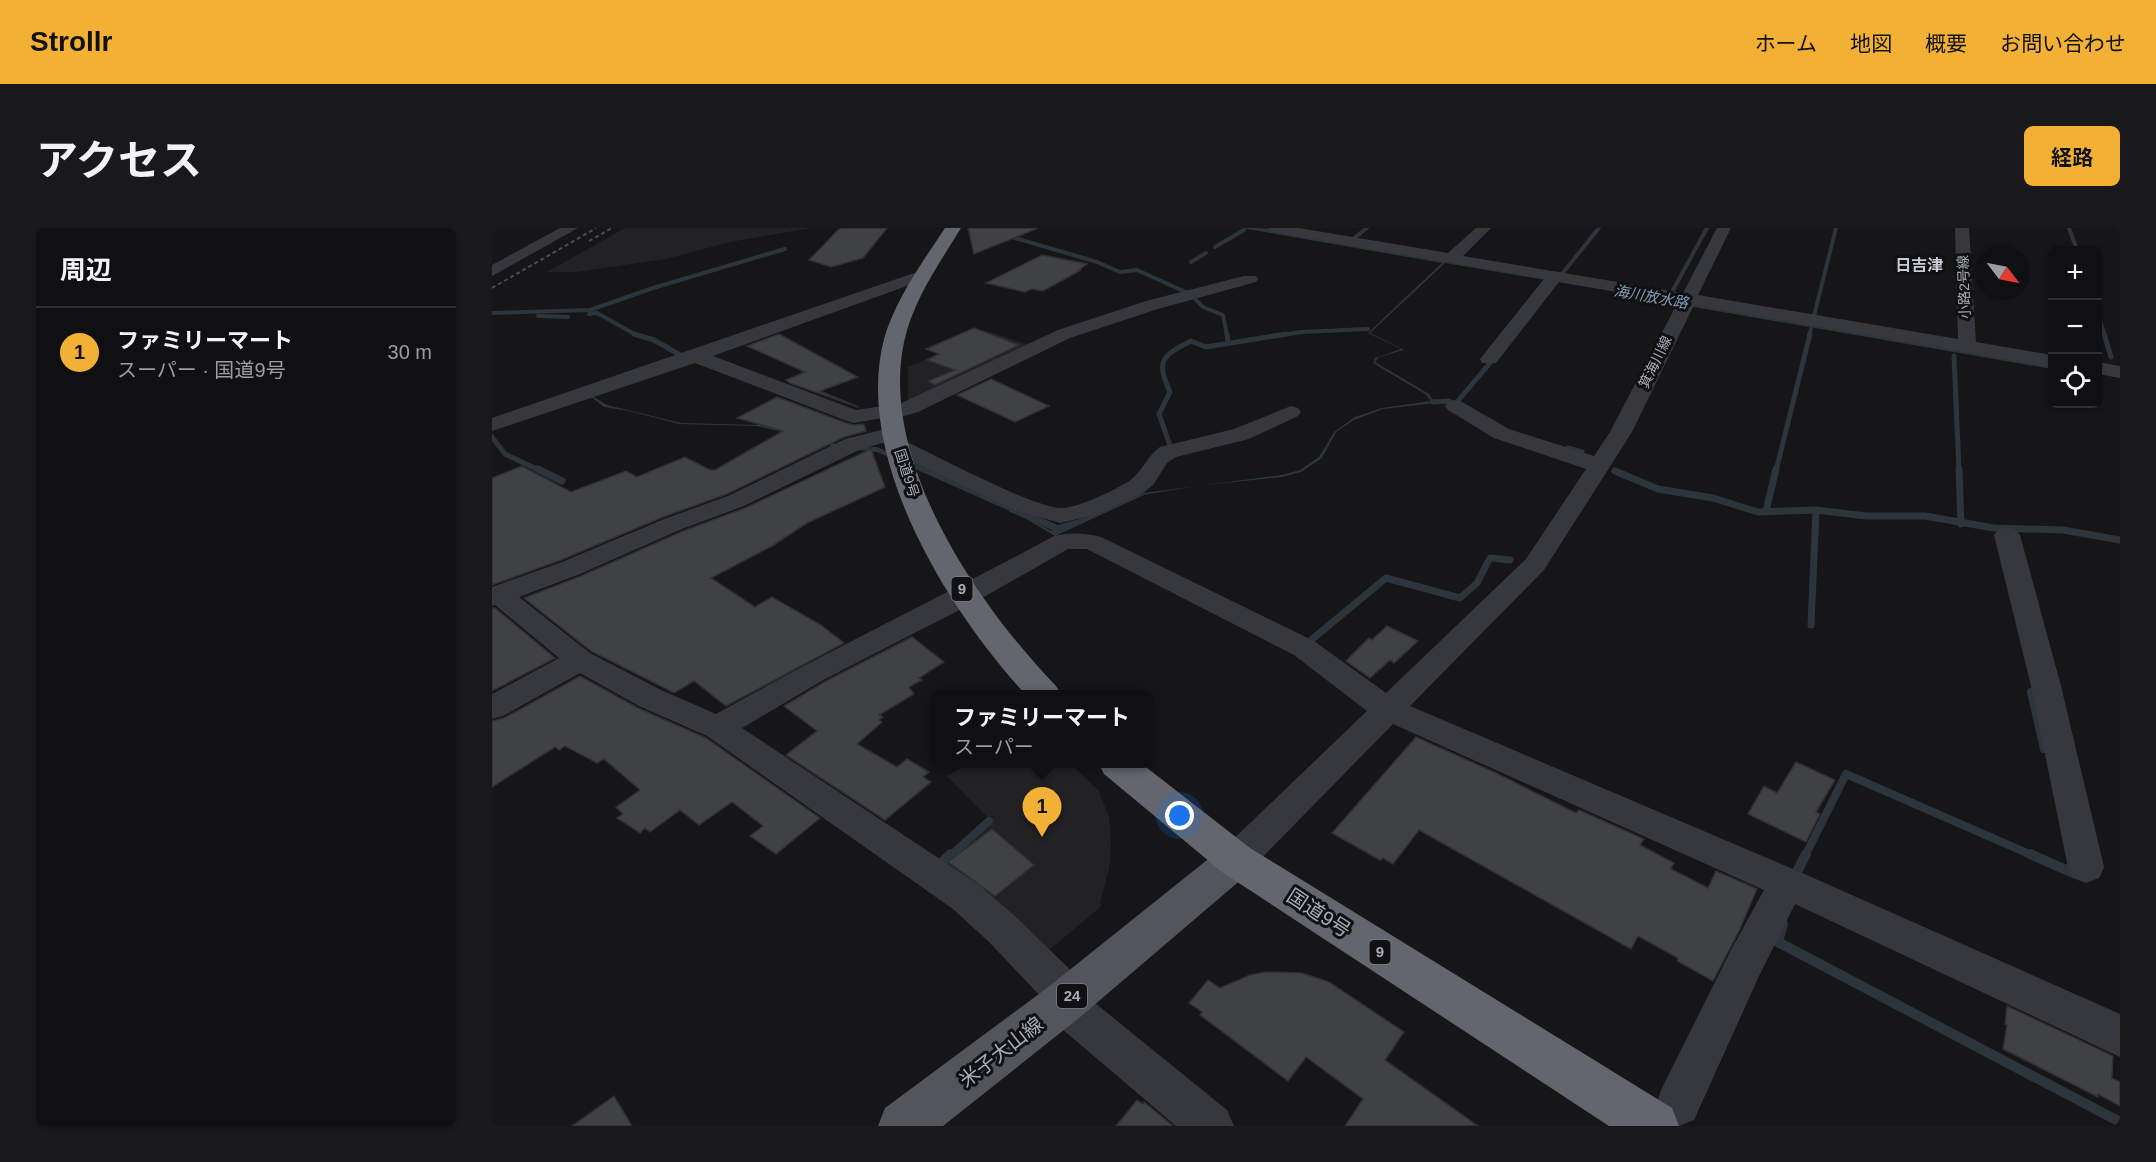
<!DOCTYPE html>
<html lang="ja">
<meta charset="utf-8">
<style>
body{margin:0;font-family:Helvetica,"Noto Sans JP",sans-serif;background:#19191b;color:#f1f3f6}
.controls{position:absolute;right:18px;top:18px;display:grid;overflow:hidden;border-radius:9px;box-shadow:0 2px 4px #0004}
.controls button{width:54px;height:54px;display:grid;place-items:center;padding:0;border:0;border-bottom:2px solid #303032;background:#101012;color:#f1f3f6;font:30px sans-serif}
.compass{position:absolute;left:1484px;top:18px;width:54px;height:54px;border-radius:50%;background:#101012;box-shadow:0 2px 4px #0004;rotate:122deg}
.you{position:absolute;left:688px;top:588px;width:21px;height:21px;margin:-15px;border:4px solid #fff;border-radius:50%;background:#1a73e8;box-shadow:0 0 0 9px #1a73e833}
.badge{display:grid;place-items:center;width:39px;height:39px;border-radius:50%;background:#f2b134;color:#111;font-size:20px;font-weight:700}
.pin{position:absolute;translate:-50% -50px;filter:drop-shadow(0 2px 3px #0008)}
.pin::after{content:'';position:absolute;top:32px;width:21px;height:18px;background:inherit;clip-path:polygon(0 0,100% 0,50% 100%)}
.popup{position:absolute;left:439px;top:462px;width:222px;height:78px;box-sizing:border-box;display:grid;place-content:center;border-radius:9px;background:#101012;filter:drop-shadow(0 2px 4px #0005);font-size:20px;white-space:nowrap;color:#9c9d9f}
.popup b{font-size:22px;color:#f1f3f6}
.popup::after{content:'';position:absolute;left:50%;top:100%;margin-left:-12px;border:12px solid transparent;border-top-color:#101012}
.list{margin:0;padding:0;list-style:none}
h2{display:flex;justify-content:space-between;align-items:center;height:78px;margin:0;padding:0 24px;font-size:26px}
h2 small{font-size:20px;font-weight:400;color:#9c9d9f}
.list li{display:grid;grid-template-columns:39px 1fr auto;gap:18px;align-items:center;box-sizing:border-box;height:90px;padding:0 24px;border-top:2px solid #303032}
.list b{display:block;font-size:22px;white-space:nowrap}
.list p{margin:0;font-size:20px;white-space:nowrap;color:#9c9d9f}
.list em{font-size:20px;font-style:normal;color:#9c9d9f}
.icon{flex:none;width:33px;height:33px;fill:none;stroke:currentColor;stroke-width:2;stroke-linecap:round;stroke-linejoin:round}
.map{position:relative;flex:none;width:1628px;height:898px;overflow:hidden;border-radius:9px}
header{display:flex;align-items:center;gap:36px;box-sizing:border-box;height:84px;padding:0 30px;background:#f2b134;color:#111}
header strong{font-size:28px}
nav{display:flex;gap:33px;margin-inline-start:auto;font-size:21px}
.intro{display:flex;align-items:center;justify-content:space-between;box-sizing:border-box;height:144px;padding:0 36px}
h1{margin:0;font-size:42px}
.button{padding:15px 27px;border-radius:9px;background:#f2b134;color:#111;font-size:21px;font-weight:700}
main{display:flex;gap:36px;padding:0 36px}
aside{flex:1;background:#101012;border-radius:9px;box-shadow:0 2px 4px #0004}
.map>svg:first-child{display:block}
.built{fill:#222225}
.water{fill:#2c353c}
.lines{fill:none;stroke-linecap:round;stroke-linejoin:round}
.stream-far4{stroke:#2c353c;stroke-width:4}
.stream-far3{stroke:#2c353c;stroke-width:5}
.stream-far2{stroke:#2c353c;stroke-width:7}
.stream-far1{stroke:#2c353c;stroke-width:8}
.stream{stroke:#2c353c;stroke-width:10}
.building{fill:#404145;stroke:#303034;stroke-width:1.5}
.minor{fill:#37383d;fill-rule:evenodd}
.major{fill:#53555c;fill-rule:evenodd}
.highway{fill:#63666e;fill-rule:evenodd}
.rail{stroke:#4a4c52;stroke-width:2;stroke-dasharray:4 3;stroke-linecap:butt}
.labels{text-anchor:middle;stroke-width:6;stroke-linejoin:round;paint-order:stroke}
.far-street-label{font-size:14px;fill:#a8adb8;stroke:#111113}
.far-water-label{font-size:15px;font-style:italic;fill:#7f9bb3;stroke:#111113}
.shield{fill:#111113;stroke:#7b7e86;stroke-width:1.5}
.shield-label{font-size:15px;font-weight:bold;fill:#a8adb8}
.far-quarter-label{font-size:16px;font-weight:bold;fill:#c9ccd4;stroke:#111113}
.near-street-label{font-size:20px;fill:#a8adb8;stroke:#111113}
</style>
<header>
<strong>Strollr</strong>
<nav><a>ホーム</a><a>地図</a><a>概要</a><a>お問い合わせ</a></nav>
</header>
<div class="intro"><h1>アクセス</h1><a class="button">経路</a></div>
<main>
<aside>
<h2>周辺<small></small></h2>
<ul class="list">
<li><span class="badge">1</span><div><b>ファミリーマート</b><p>スーパー · 国道9号</p></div><em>30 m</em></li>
</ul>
</aside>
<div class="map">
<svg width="1628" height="898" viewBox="0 0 1628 898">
<rect width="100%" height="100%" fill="#161618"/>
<g class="built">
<polygon points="133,0 319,0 238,14 174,31 84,44 55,44"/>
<polygon points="498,104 543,119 416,174 416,139"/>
<polygon points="477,536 579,536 606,562 617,588 619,618 617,641 608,675 610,678 546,731 443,642 499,593 455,548"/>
</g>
<g class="water">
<polygon points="750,0 770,0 1137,63 1137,66 953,35 878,105 912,122 887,129 883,134 937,166 943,175 891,181 862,192 844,204 830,230 809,244 790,249 704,258 652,267 563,308 531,289 385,224 345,220 310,208 264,198 187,196 137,183 112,179 98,168 102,166 102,169 115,177 189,195 267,197 305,204 350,218 385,219 525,280 523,282 559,303 566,297 594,289 651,265 790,247 808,242 827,229 842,204 863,189 890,180 939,173 933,166 881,135 883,130 909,121 876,105 950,35"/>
<polygon points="1141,64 1512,128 1560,137 1560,141 1138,68"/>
</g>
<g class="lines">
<g class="stream-far4">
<polyline points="1577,0 1585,22"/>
<polyline points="513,7 605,34 628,44 645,42 698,66 711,79 731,87 735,108"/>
<polyline points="861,11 875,0"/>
<polyline points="723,19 752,2"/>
<polyline points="699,34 714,25"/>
<polyline points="1070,46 1107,0"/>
<polyline points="1181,62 1215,0"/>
<polyline points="0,85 98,82 161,60 293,21"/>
<polyline points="97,86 105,85 146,108"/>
<polyline points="1606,86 1613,108"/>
<polyline points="46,88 76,89"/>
<polyline points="1322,88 1344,0"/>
<polyline points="785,108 809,104 876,101"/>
<polyline points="1317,108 1319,101"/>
</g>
<g class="stream-far3">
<polyline points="142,106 162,112 188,127 195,128"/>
<polyline points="735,106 736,114"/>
<polyline points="1612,106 1619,129"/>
<polyline points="1462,128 1467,243"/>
<polyline points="941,174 956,173 968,177"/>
<polyline points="965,174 1003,129"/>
<polyline points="0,209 13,226 49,243"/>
<polyline points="1076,220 1090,224"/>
<path d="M 681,226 L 667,186 L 678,164 C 664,133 669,128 699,113 L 714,119 L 794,106"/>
<polyline points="1284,243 1318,106"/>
</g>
<g class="stream-far2">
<polyline points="46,241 70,253"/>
<polyline points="1467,241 1469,296"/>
<polyline points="1123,243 1166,261 1221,270 1266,284 1324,282 1375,288 1433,288 1502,300 1571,302 1628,312"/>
<polyline points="520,281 562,299"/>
<polyline points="1274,283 1284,241"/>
<polyline points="1319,397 1324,282"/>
<polyline points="818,413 894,350 968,370 985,355 998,330 1018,332"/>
</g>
<g class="stream-far1">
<polyline points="1539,464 1552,521"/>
<polyline points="458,628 497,593"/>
<polyline points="1313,628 1354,546 1542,628"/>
</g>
<g class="stream">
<polyline points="1538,626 1581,645 1579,638"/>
<polyline points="444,640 459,626"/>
<polyline points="1305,644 1314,626"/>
<polyline points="1291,696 1286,714 1628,894"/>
</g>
</g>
<g class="building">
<polygon points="351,0 395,0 371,30 339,39 317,32 347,1"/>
<polygon points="476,0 544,0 544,1 482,26"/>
<polygon points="550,27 595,36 587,42 589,42 551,63 540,61 533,64 494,55"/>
<polygon points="482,100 527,117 443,157 436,153 463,142 435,132 447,126 434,121"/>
<polygon points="287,106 366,149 328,163 366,179 298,155 294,152 313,144 255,118"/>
<polygon points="499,151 557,178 523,194 465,167"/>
<polygon points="285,169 354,195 362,197 372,196 374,203 352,209 235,266 171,289 69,332 0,357 0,250 30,238 79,264 134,243 145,249 193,229 218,242 223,242 291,203 245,190"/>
<polygon points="379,221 393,259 315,295 280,318 219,350 263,379 280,369 329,397 352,415 234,478 202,453 182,465 99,423 32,370 89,348 191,303 253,280"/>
<polygon points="0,380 3,380 63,430 0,463"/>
<polygon points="895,398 926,413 902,435 898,432 878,450 854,433 877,410 880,412"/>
<polygon points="420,409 452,434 427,450 430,452 417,459 422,466 387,487 391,489 387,492 390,494 365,516 405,539 415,531 437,544 431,549 439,554 393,592 294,527 325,503 292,478 334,453"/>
<polygon points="88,448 146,480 214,510 328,590 284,626 258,608 271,598 240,574 207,597 188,582 158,604 153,600 148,605 125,590 131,586 124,579 148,562 112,531 105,535 73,518 67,522 63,519 0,559 0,493 12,490"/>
<polygon points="924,509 1004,545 1084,585 1087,582 1152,611 1148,617 1182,635 1179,641 1216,660 1224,643 1265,661 1247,703 1221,753 1185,733 1186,730 1146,708 1139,721 927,602 901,636 891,630 888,632 840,605"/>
<polygon points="1304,534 1343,552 1324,584 1328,586 1314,614 1256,586 1272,558 1285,565"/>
<polygon points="500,601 542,637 503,668 456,634"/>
<polygon points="774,744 810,745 837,754 912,804 893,832 986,898 853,898 871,871 814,829 796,853 708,787 710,784 697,775 716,752 728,760 758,747"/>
<polygon points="1515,778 1621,828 1620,850 1628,854 1628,878 1606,866 1606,869 1511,821 1515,797 1513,796"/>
<polygon points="122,868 140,898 80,898"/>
<polygon points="645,872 651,876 652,874 681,898 624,898"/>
</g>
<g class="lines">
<g class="minor">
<polygon points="68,0 86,0 0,48 0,37"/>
<path d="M 775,0 L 807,0 L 956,25 L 984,0 L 999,0 L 971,28 L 1191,65 L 1225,0 L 1239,0 L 1206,67 L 1466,111 L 1463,0 L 1477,0 L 1484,114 L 1560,127 L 1560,139 L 1202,77 L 1140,204 L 1052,342 L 918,478 L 1308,644 L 1628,786 L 1628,829 L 1303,676 L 1267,748 L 1202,892 L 1187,898 L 1170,892 L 1164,876 L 1170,860 L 1239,722 L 1272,662 L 901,496 L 757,643 L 744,647 L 731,643 L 726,632 L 731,621 L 875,483 L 802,427 L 595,321 L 576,321 L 483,374 L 333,451 L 250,500 L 487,657 L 525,690 L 593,756 L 598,771 L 735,882 L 742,898 L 684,898 L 556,789 L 550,775 L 552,772 L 497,714 L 461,681 L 215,508 L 147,478 L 88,445 L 11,488 L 0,491 L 0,466 L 67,430 L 3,377 L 0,378 L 0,359 L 70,334 L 172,291 L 236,268 L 353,211 L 401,199 L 409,200 L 412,205 L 409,210 L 369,221 L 252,278 L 190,301 L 88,346 L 27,369 L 98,425 L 169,462 L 224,486 C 335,423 450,369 562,308 C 577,304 594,305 609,309 L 822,413 L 894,465 L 1034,331 L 1094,241 L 1002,210 L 956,182 L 953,178 L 956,174 L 963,172 L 970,174 L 1017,201 L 1102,228 L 1118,204 L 1186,74 L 1067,54 L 1004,135 L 990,135 L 988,131 L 1052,51 L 782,4 Z"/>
<polygon points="431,42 437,44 439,47 437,50 221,128 364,182 398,177 403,178 566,102 654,73 752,48 764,48 766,51 764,54 666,81 578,110 426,184 398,192 391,190 362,195 355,193 203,135 0,203 0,190"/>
<polygon points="1606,134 1628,138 1628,150 1606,146"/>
<path d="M 799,178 L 806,180 L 809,184 L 806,188 L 757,211 L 684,229 L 675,235 L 661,257 L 651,265 L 603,287 L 568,295 L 523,282 L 399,224 L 396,219 L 399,214 L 407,212 L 415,214 C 443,227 546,282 570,280 C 588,279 619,264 634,255 C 649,247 654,229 668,219 L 742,201 Z"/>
<polygon points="1515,299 1524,302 1528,307 1569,458 1612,639 1607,650 1594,655 1581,650 1576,639 1539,458 1502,307 1506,302"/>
</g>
<polygon class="major" points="744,615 758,620 764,632 758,644 587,790 451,898 386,898 393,880 555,760 730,620"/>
<g class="highway">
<path d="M 453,0 L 469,0 C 447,36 421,72 412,114 C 387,233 485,376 564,458 L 569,466 L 533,466 C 456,382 361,230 392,111 C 404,70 430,35 453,0 Z"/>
<polygon points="607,536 650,536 758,620 1180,880 1187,898 1117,898 730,644 612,546"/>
</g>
<g class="rail">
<polyline points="97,13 120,0"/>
<polyline points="0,60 104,0"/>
</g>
</g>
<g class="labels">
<g class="far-street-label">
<text transform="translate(1472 59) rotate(-92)" y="5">小路2号線</text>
<text transform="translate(1163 134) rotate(-64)" y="5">箕海川線</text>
<text transform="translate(415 245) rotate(72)" y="5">国道9号</text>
</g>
<g class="far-water-label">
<text transform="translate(1159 69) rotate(10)" y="5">海川放水路</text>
</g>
<g class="shield">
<rect x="459.5" y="349" width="21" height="24" rx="4.5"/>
<rect x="877.5" y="712" width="21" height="24" rx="4.5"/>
<rect x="565" y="756" width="30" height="24" rx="4.5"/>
</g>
<g class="shield-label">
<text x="470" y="366">9</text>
<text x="888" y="729">9</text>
<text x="580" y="773">24</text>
</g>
<g class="far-quarter-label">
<text x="1427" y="43">日吉津</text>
</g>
<g class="near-street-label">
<text transform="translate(827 685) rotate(33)" y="7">国道9号</text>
<text transform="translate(509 824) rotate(-38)" y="7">米子大山線</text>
</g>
</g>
</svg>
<div class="controls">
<button>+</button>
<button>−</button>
<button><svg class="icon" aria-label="locate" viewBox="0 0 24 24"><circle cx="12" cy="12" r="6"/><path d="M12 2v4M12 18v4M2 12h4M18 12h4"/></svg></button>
</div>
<svg class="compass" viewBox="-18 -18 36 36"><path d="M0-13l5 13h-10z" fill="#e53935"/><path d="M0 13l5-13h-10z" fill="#9c9d9f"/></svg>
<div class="you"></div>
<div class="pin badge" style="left:550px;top:609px">1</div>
<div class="popup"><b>ファミリーマート</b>スーパー</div>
</div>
</main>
